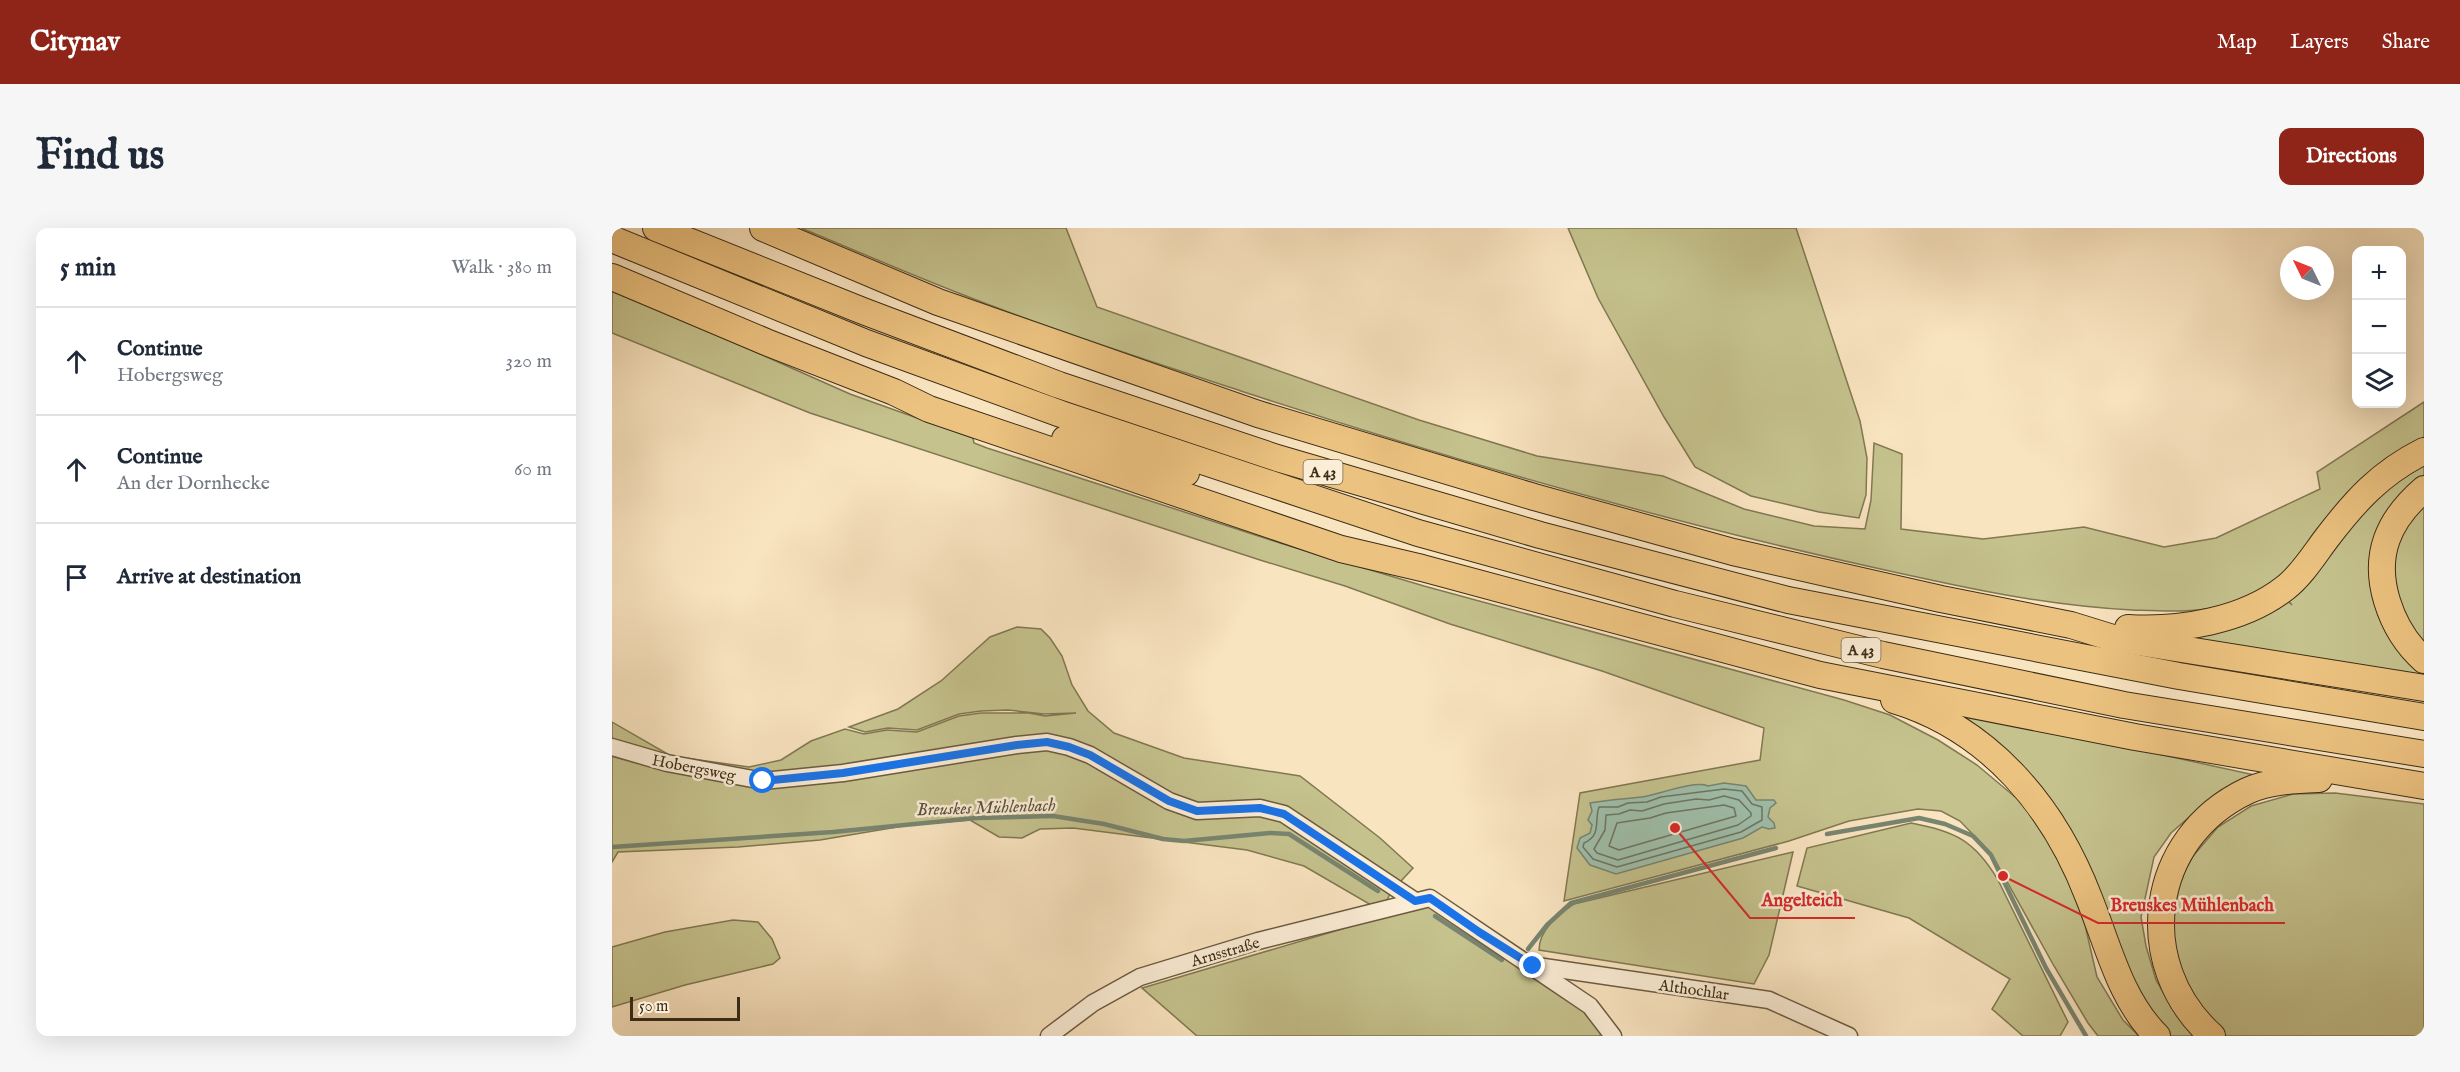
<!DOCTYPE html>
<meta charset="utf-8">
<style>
body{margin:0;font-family:"IM FELL English",serif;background:#f6f6f7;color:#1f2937}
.controls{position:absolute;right:18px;top:18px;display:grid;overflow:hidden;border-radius:12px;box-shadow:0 6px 24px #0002}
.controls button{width:54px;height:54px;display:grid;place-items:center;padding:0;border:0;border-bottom:2px solid #e0e1e3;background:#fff;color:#1f2937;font:30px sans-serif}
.compass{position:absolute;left:1668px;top:18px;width:54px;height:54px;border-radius:50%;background:#fff;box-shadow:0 6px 24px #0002;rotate:313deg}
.scale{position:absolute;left:18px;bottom:15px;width:110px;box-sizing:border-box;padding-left:6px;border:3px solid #3d2d16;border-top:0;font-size:16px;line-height:21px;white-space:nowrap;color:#3d2d16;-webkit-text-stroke:4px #fbedd6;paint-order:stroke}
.stop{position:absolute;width:18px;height:18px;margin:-14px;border:4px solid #1a73e8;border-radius:50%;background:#fff}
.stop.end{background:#1a73e8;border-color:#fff;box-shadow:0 2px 6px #0008}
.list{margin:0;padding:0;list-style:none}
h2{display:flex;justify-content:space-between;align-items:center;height:78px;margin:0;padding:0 24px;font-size:26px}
h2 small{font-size:20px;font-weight:400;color:#747a83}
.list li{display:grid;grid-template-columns:39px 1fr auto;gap:18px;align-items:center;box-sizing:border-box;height:108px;padding:0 24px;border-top:2px solid #e0e1e3}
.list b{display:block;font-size:22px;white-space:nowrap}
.list p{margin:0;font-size:20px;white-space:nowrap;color:#747a83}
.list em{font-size:20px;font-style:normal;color:#747a83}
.icon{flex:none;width:33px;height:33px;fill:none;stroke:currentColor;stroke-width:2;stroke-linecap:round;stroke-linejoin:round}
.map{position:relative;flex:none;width:1812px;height:808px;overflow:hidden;border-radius:12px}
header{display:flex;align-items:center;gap:36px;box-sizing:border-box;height:84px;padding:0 30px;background:#8f2418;color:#fff}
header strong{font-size:28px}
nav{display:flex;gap:33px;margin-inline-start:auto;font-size:21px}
.intro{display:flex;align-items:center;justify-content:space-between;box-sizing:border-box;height:144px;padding:0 36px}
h1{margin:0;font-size:42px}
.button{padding:15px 27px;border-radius:12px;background:#8f2418;color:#fff;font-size:21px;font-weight:700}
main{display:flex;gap:36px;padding:0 36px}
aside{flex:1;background:#fff;border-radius:12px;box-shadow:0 6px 24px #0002}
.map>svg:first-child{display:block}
.green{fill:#c5c28d;stroke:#817852;stroke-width:1.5}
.water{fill:#9fbfac;stroke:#788570;stroke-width:1.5}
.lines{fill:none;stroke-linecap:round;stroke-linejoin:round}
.shore{stroke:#6e7661;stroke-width:1.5}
.stream{stroke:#788570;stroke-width:4.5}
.minor-casing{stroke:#6c5b40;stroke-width:19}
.highway-casing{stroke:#3d2d16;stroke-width:28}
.minor{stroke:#fbedd6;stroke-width:16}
.highway{stroke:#ecc280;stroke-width:26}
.route{stroke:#1a73e8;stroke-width:8}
.labels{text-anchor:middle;stroke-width:5;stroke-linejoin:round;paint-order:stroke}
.shield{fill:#fbedd6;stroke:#766750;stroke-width:1.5}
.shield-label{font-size:15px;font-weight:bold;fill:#3d2d16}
.street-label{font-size:16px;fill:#3d2d16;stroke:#fbedd6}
.water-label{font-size:18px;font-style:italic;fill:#56523c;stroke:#fbedd6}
.leader{fill:none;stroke:#d62828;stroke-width:2}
.callout-dot{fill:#d62828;stroke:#fbedd6;stroke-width:2}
.callout-label{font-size:18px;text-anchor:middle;font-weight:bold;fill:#d62828;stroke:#fbedd6;stroke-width:5;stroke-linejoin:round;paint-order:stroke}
</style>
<header>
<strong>Citynav</strong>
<nav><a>Map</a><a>Layers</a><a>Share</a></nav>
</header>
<div class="intro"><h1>Find us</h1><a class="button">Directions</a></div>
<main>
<aside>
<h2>5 min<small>Walk · 380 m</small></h2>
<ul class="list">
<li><svg class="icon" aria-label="ahead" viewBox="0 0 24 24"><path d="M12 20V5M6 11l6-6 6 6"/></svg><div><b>Continue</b><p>Hobergsweg</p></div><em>320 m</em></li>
<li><svg class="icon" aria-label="ahead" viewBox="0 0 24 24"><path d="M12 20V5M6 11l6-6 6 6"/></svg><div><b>Continue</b><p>An der Dornhecke</p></div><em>60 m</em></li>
<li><svg class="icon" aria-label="arrive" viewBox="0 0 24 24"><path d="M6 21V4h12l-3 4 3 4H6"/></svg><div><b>Arrive at destination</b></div></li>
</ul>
</aside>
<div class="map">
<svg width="1812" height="808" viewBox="0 0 1812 808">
<rect width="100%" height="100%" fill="#f9e4c0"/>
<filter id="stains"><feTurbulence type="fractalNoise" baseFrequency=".00333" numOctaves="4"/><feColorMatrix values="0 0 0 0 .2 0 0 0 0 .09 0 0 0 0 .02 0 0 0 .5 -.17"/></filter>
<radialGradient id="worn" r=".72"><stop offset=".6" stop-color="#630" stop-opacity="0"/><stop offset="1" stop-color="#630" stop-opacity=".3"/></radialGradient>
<g class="green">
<path d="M 189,0 L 454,0 L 485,79 L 807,192 L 925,228 L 1051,248 L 1132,281 L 1202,298 L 1253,301 L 1259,272 L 1262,215 L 1290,226 L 1289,301 L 1371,311 L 1472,299 L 1552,319 L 1604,310 L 1708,261 L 1705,244 L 1812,174 L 1812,209 L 1762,241 L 1681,337 C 1661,356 1633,373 1606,379 C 1579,385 1548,383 1520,382 C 1436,378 1354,360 1273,342 C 1058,295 847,234 638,166 C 541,134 443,103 349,66 C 295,45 242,22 189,0 Z"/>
<polygon points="956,0 1184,0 1248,193 1255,230 1254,267 1247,290 1207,284 1139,268 1083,239 1052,189 986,70"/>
<polygon points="0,60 238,166 361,210 362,215 375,220 668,315 812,358 1232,472 1278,487 1326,512 1365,537 1415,579 1446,626 1473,697 1485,749 1511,792 1527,808 1486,808 1476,795 1442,738 1379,625 1348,593 1329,583 1306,581 1237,593 1177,613 952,673 968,565 1148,532 1152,500 990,443 838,396 733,358 648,332 198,185 0,105"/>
<polygon points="1812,231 1812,251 1763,329 1812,440 1812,449 1605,417 1559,404 1671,369 1680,377 1672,368 1743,288"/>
<polygon points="1812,274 1812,417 1786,377 1781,351 1782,329 1790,303"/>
<polygon points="405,399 429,401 438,410 450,428 460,457 476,483 502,505 572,530 688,548 768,610 801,640 779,664 773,676 759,677 692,638 635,622 461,600 428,601 410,610 387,609 358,592 297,597 208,612 126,619 6,624 0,634 0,494 59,528 137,539 169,532 199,513 233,501 252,506 275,502 305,504 347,488 369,485 417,485 433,488 464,485 432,486 396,482 369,483 347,486 305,502 276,500 253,504 237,499 286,481 329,453 378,409"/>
<polygon points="1353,489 1386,491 1647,548 1598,571 1559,605 1542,629 1529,689 1534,718 1544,752 1558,776 1584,808 1554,808 1521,766 1469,624 1449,586 1419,548 1384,514"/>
<polygon points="1723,565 1812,576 1812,808 1615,808 1600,799 1558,723 1562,662 1581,628 1606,599 1639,578 1681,566"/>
<path d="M 1299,595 C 1343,603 1363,613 1386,652 L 1456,794 L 1448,808 L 1411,808 L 1380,781 L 1398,751 L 1297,690 L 1185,658 L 1195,620 Z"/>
<path d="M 1181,624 L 1157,727 L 1142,756 L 927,722 C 927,702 946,687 962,676 Z"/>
<polygon points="808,678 822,680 979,787 992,804 987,808 585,808 530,760"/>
<polygon points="121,692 146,694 160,711 168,730 161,736 73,757 0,779 0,719 53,704"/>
</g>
<path class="water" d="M 1112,555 L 1134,558 L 1144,572 L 1162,572 L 1164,575 L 1158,580 L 1156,589 L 1162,595 L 1163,600 L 1157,601 L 1150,599 L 1131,610 L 1004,646 L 978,637 L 965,620 L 968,610 L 978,605 L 980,597 L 976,592 L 980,583 L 978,575 C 995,572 1013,571 1030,569 C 1045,567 1083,552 1096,558 Z"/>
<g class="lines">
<g class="shore">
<path d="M 1112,561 L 1130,563 L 1140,576 L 1150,579 L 1150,592 L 1129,604 L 1005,639 L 981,631 L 971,619 L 972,615 C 990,607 982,593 987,579 L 1006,579 L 1016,575 L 1035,574 L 1049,569 Z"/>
<polygon points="1112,568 1127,572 1139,585 1139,588 1126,597 1006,632 985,625 982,621 993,602 994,587 1007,586 1018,582 1030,583 1052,576 1084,571 1097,572"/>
<polygon points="1112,577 1122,580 1124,588 1007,622 997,618 1005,595 1038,590 1054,585"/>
</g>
<g class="stream">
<polyline points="1215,606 1307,590 1333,596 1361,608 1379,627 1434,740 1474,808"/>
<polyline points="0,619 221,604 364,590 441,588 492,596 551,611 572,613 658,605 677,606 766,663"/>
<polyline points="823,688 890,732"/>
<polyline points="916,721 935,697 959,675 1164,620"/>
</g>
<defs>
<g id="minor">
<polyline points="0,519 55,535 151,553 231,545 405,517 435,514 457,519 478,527 557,573 585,583 648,580 672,586 803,673"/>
<polyline points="925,738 1157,772 1237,808"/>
<polyline points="437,808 481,775 528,749 646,713 818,670 978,778 1001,808"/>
</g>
<g id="highway">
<polyline points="44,0 251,83 447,157 665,230 928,307 1176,372 1567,448 1812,489"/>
<polyline points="151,0 326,74 646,186 922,269 1121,324 1329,371 1459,397 1501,410 1812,460"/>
<polyline points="0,11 254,115 449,186 806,305 1063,376 1271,427 1512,477 1812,526"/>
<polyline points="0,49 154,114 282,164 317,181 729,321 810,340 1208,447 1523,509 1812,558"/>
<polyline points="453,211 574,245"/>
<path d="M 1812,261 C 1776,292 1761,327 1775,373 C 1782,396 1794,416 1812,432"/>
<path d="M 1516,400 C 1568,403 1631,393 1673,360 C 1689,348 1702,327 1714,311 C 1743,273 1768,245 1812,223"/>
<path d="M 1282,472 C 1378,501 1442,579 1477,670 C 1496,717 1508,771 1545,808"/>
<path d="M 1600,808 C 1520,736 1536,610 1635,563 C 1657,553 1683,552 1707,551"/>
</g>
</defs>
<use href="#minor" class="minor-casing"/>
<use href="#highway" class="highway-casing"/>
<use href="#minor" class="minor"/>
<use href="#highway" class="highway"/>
</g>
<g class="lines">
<polyline class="route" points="151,553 231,545 405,517 435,514 457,519 478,527 557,573 585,583 648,580 672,586 803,673 818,670 867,704 921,738"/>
</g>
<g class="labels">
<g class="shield">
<rect x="691.5" y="232" width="39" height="24" rx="4.5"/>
<rect x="1229.5" y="410" width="39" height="24" rx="4.5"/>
</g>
<g class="shield-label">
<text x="711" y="249">A 43</text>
<text x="1249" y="427">A 43</text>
</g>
<g class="street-label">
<text transform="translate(82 539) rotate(11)" y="6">Hobergsweg</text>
<text transform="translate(613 723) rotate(-16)" y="6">Arnsstraße</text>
<text transform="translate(1082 761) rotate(8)" y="6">Althochlar</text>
</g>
<g class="water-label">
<text transform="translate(374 579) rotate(-2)" y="6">Breuskes Mühlenbach</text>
</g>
</g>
<path class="leader" d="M1063 600L1138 690H1243M1391 648L1486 695H1673"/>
<g class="callout-dot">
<circle cx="1063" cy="600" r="6"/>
<circle cx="1391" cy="648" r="6"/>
</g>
<g class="callout-label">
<text x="1190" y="678">Angelteich</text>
<text x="1580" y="683">Breuskes Mühlenbach</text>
</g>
<rect width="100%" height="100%" filter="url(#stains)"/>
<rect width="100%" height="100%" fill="url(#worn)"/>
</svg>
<div class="controls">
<button>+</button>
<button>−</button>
<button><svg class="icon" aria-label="layers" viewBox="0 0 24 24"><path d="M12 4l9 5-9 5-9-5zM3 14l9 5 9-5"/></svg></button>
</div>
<svg class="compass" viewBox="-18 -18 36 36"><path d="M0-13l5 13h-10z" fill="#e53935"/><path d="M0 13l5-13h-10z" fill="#747a83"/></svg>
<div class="scale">50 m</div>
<div class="stop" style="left:151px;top:553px"></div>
<div class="stop end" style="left:921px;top:738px"></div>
</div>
</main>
